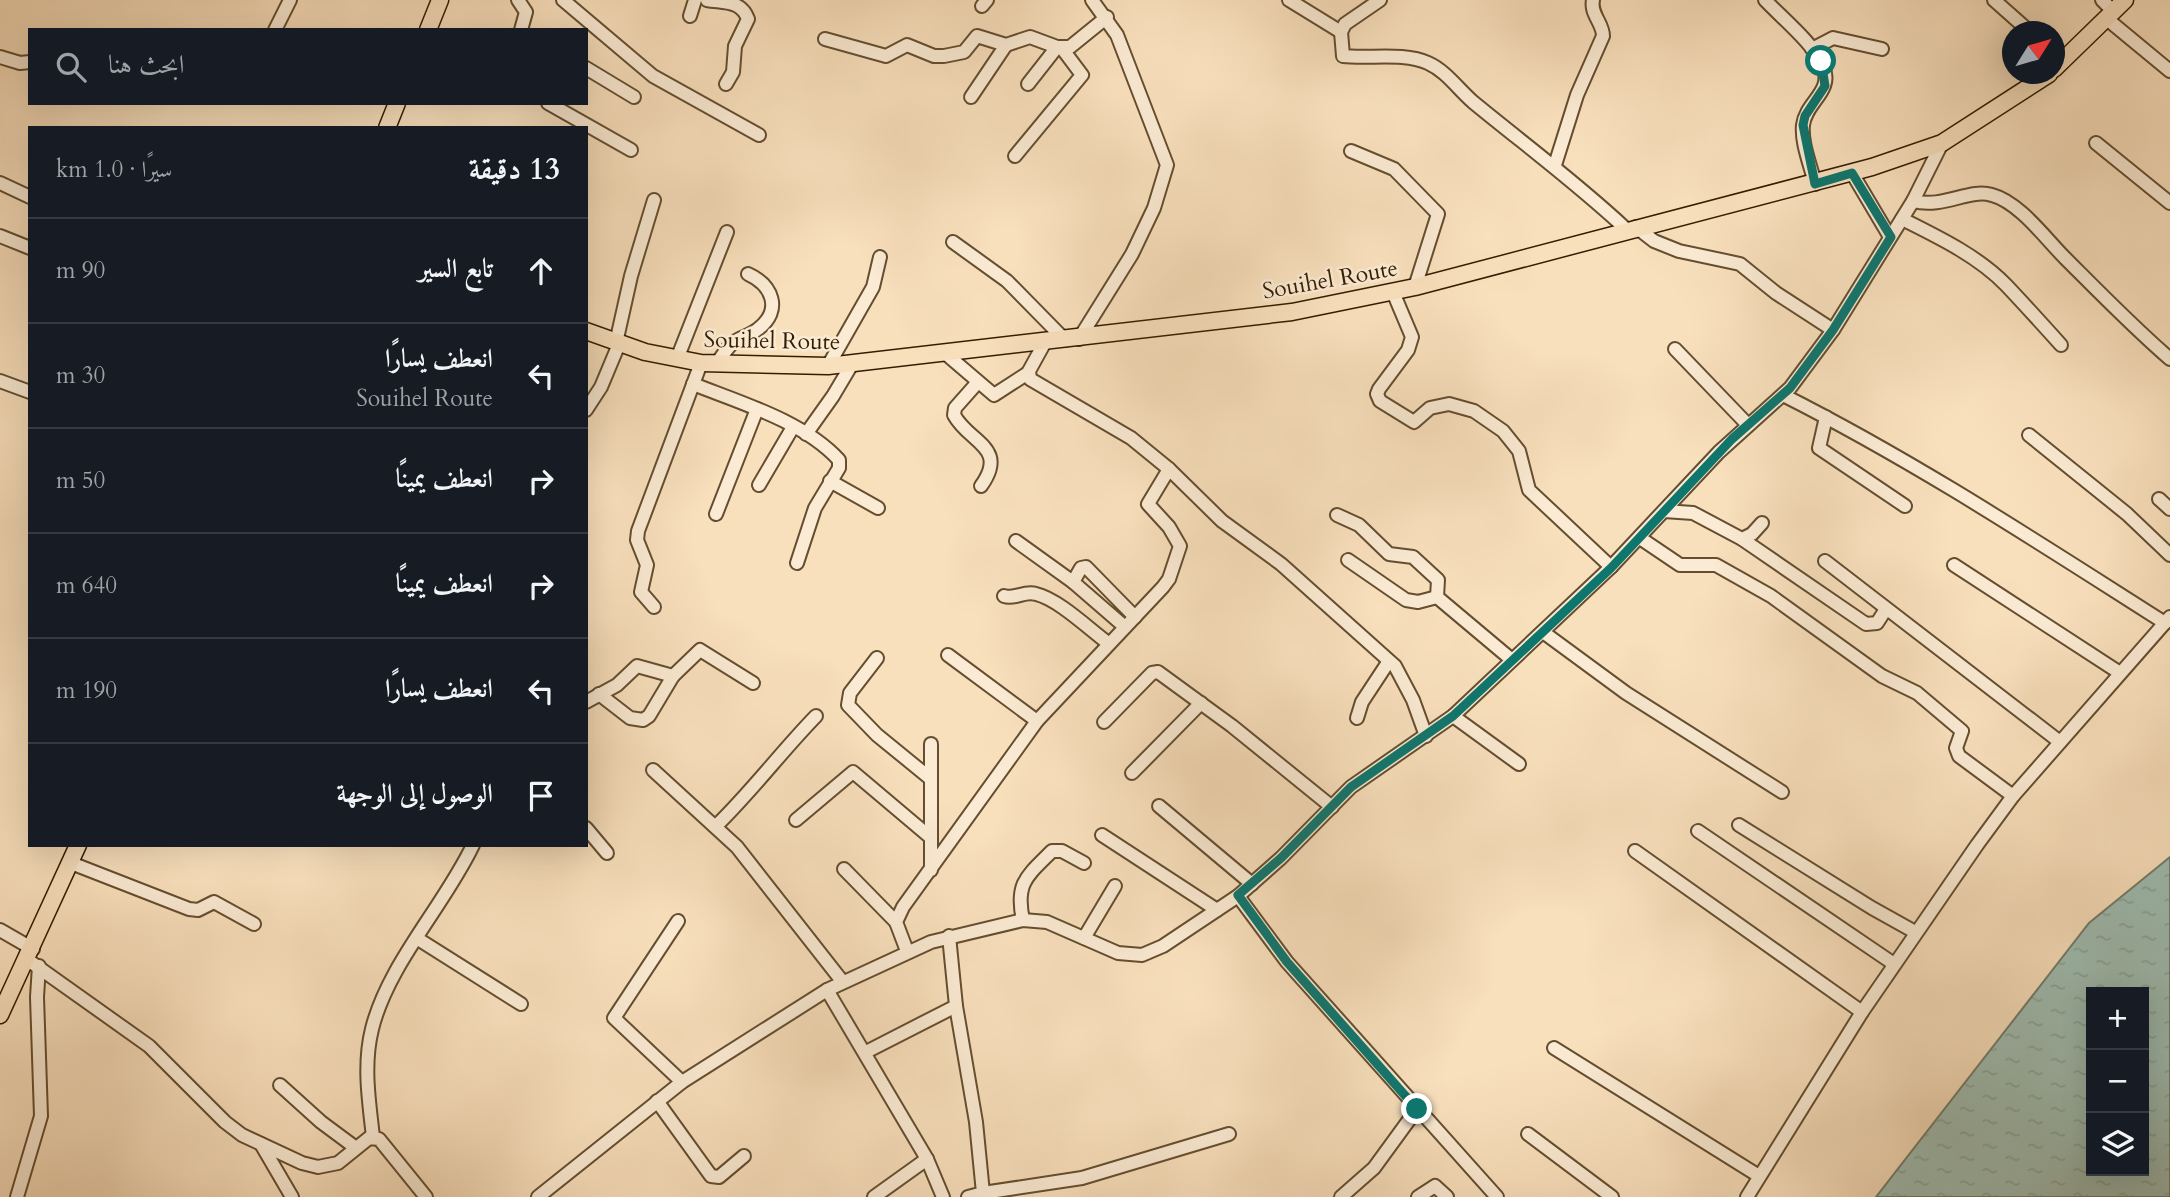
<!DOCTYPE html>
<html lang="ar">
<meta charset="utf-8">
<style>
body{margin:0;font-family:Cardo,Amiri,serif;background:#20242c;color:#f1f3f6;direction:rtl}
.controls{position:absolute;right:21px;bottom:21px;display:grid;overflow:hidden;border-radius:0px;box-shadow:0 7px 28px #0002}
.controls button{width:63px;height:63px;display:grid;place-items:center;padding:0;border:0;border-bottom:2px solid #363941;background:#171b24;color:#f1f3f6;font:35px sans-serif}
.compass{position:absolute;left:2002px;top:21px;width:63px;height:63px;border-radius:50%;background:#171b24;box-shadow:0 7px 28px #0002;rotate:53deg}
.stop{position:absolute;width:21px;height:21px;margin:-16px;border:5px solid #0f766e;border-radius:50%;background:#fff}
.stop.end{background:#0f766e;border-color:#fff;box-shadow:0 2px 7px #0008}
.list{margin:0;padding:0;list-style:none}
h2{display:flex;justify-content:space-between;align-items:center;height:91px;margin:0;padding:0 28px;font-size:30px}
h2 small{font-size:23px;font-weight:400;color:#9ea1a6}
.list li{display:grid;grid-template-columns:46px 1fr auto;gap:21px;align-items:center;box-sizing:border-box;height:105px;padding:0 28px;border-top:2px solid #363941}
.list b{display:block;font-size:26px;white-space:nowrap}
.list p{margin:0;font-size:23px;white-space:nowrap;color:#9ea1a6}
.list em{font-size:23px;font-style:normal;color:#9ea1a6}
.icon{flex:none;width:38px;height:38px;fill:none;stroke:currentColor;stroke-width:2;stroke-linecap:round;stroke-linejoin:round}
.map{position:relative;flex:none;width:2170px;height:1197px;overflow:hidden;direction:ltr}
.search{position:absolute;background:#171b24;box-shadow:0 7px 28px #0002;left:28px;top:28px;width:560px;height:77px;display:flex;align-items:center;gap:18px;box-sizing:border-box;padding:0 24px;border-radius:0px;color:#9ea1a6;font-size:26px}
.panel{position:absolute;background:#171b24;box-shadow:0 7px 28px #0002;left:28px;top:126px;width:560px;height:721px;border-radius:0px;direction:rtl}
.map>svg:first-child{display:block}
.water{fill:url(#water-ripples);stroke:#737d6b;stroke-width:2;fill-rule:evenodd}
.lines{fill:none;stroke-linecap:round;stroke-linejoin:round}
.minor-casing{stroke:#644e2f;stroke-width:16}
.major-casing{stroke:#331d00;stroke-width:19}
.minor{stroke:#fbebd4;stroke-width:12}
.major{stroke:#f9e0bd;stroke-width:16}
.route{stroke:#0f766e;stroke-width:9}
.labels{text-anchor:middle;stroke-width:5;stroke-linejoin:round;paint-order:stroke}
.street-label{font-size:23px;fill:#331d00;stroke:#fbebd4}
</style>
<div class="map">
<svg width="2170" height="1197" viewBox="0 0 2170 1197">
<defs>
<pattern id="water-ripples" width="26" height="14" patternUnits="userSpaceOnUse" patternTransform="scale(1.75)"><rect width="26" height="14" fill="#9ebdb2"/><path d="M2 4q2-2 4 0t4 0M15 11q2-2 4 0t4 0" fill="none" stroke="#89a297"/></pattern>
</defs>
<rect width="100%" height="100%" fill="#f9e0bd"/>
<filter id="stains"><feTurbulence type="fractalNoise" baseFrequency=".00286" numOctaves="4"/><feColorMatrix values="0 0 0 0 .2 0 0 0 0 .09 0 0 0 0 .02 0 0 0 .5 -.17"/></filter>
<radialGradient id="worn" r=".72"><stop offset=".6" stop-color="#630" stop-opacity="0"/><stop offset="1" stop-color="#630" stop-opacity=".3"/></radialGradient>
<path class="water" d="M 2170,857 L 2170,1197 L 1876,1197 L 2089,923 ZM 2091,992 L 2144,992 L 2144,1171 L 2091,1171 Z"/>
<g class="lines">
<defs>
<g id="minor">
<polyline points="518,0 526,12 521,30"/>
<polyline points="563,0 653,76 759,135"/>
<path d="M 707,0 C 724,3 741,0 748,19 L 735,46 L 733,72 L 726,84"/>
<polyline points="1289,0 1341,32"/>
<path d="M 1380,0 L 1345,24 L 1341,32 L 1343,56 C 1369,59 1404,52 1428,63 C 1446,71 1458,89 1473,102 C 1524,144 1577,183 1626,229"/>
<path d="M 1765,0 C 1781,17 1815,45 1823,66 C 1834,92 1806,101 1803,125 C 1801,143 1811,166 1815,184"/>
<polyline points="1994,0 2030,32"/>
<polyline points="2102,0 2114,12"/>
<polyline points="982,6 987,0"/>
<polyline points="690,16 695,0"/>
<polyline points="2107,19 2170,71"/>
<polyline points="275,30 290,0"/>
<polyline points="825,39 886,56 907,45 934,56 944,56 964,52 977,36 1006,45 1030,37 1057,47 1070,47 1107,17"/>
<polyline points="1812,49 1833,38 1882,49"/>
<polyline points="0,57 20,63 30,62"/>
<polyline points="586,68 634,97"/>
<polyline points="1028,84 1057,47"/>
<polyline points="971,97 1006,45"/>
<polyline points="548,103 631,150"/>
<polyline points="2096,143 2170,203"/>
<polyline points="1351,151 1394,169 1438,214 1415,287"/>
<polyline points="1015,156 1082,75 1061,47"/>
<path d="M 1555,165 L 1577,95 L 1603,36 C 1603,23 1590,14 1593,0"/>
<polyline points="1852,173 1890,237"/>
<polyline points="0,183 30,197"/>
<path d="M 1913,201 C 1944,209 1969,188 1992,195 C 2019,202 2046,239 2065,258 C 2099,292 2133,327 2170,359"/>
<path d="M 1902,219 C 1938,237 1978,256 2006,285 C 2025,305 2043,325 2061,345"/>
<polyline points="1636,227 1654,241 1679,251 1740,264 1776,293 1833,330"/>
<polyline points="0,236 30,248"/>
<polyline points="953,242 1007,281 1065,340"/>
<polyline points="1393,292 1412,337 1408,350 1379,389 1377,394 1380,401 1414,422 1430,408 1449,404 1474,411 1503,431 1519,451 1529,490 1611,567"/>
<polyline points="1079,339 1132,254 1154,208 1167,165 1117,35 1092,0"/>
<polyline points="1045,342 1029,371 1030,379 1131,438 1169,469 1222,521 1281,564 1395,666 1413,700 1426,736"/>
<polyline points="616,343 631,276 654,200"/>
<polyline points="1675,349 1748,425"/>
<polyline points="946,354 994,395 1028,373"/>
<polyline points="677,359 727,232"/>
<path d="M 716,364 C 722,357 727,347 734,342 C 741,337 751,335 758,329 C 783,310 772,285 748,274"/>
<polyline points="828,366 873,287 880,257"/>
<polyline points="0,381 30,392"/>
<path d="M 978,382 L 955,408 L 954,415 C 969,443 1009,447 981,486"/>
<path d="M 693,384 C 741,403 803,421 839,460 L 839,468 L 815,508 L 797,563"/>
<path d="M 1783,395 C 1916,462 2039,543 2165,623"/>
<polyline points="586,410 601,387 619,344"/>
<polyline points="1826,417 1819,448 1905,506"/>
<polyline points="806,434 833,396 852,364"/>
<polyline points="2029,435 2127,514 2170,555"/>
<polyline points="830,481 878,508"/>
<polyline points="759,485 793,427"/>
<polyline points="2159,499 2170,509"/>
<polyline points="1664,511 1693,513 1742,539 1752,534 1762,523"/>
<polyline points="716,514 757,409"/>
<polyline points="1337,515 1359,525 1389,554 1413,557 1438,580 1437,597"/>
<polyline points="1640,538 1680,565 1716,565 1771,596 1882,676 1917,693 1962,731 1956,748 1959,756 2013,796"/>
<polyline points="1742,539 1866,624 1877,623 1886,609"/>
<polyline points="1016,541 1073,582"/>
<polyline points="1348,560 1406,600 1418,602 1437,597"/>
<polyline points="1825,561 2060,742"/>
<polyline points="1954,565 2120,673"/>
<path d="M 1004,596 C 1016,600 1024,590 1036,594 C 1058,599 1089,629 1108,643"/>
<polyline points="1437,597 1512,660"/>
<polyline points="654,607 641,592 647,565 637,540 638,531 701,363"/>
<polyline points="1125,627 1073,582 1081,568 1086,567 1135,617"/>
<polyline points="1543,632 1626,693 1782,792"/>
<polyline points="948,655 1037,721"/>
<polyline points="877,658 850,693 848,705 877,735 931,779"/>
<polyline points="599,694 630,718 643,720 649,716 673,676"/>
<polyline points="586,702 617,685 637,666 673,676 700,650 753,683"/>
<polyline points="1453,716 1519,764"/>
<polyline points="1357,718 1362,702 1389,661"/>
<polyline points="1104,722 1152,673 1158,672 1232,726 1332,807"/>
<polyline points="931,744 931,870"/>
<polyline points="653,770 737,847 842,981"/>
<polyline points="1132,773 1201,703"/>
<polyline points="1159,806 1252,884"/>
<polyline points="796,820 853,772 930,837"/>
<polyline points="1739,825 1872,908 1915,932"/>
<path d="M 716,826 C 752,791 781,752 816,716"/>
<polyline points="586,828 607,853"/>
<polyline points="1698,831 1894,964"/>
<polyline points="1102,835 1217,910"/>
<polyline points="1635,851 1862,1012"/>
<polyline points="71,863 189,909 198,910 214,902 254,924"/>
<polyline points="844,869 896,922"/>
<polyline points="1238,896 1287,962 1497,1197"/>
<path d="M 1023,920 C 1015,883 1027,876 1052,851 L 1062,851 L 1084,863"/>
<polyline points="678,921 614,1018 682,1082"/>
<polyline points="0,930 33,949"/>
<polyline points="1084,938 1115,886"/>
<polyline points="418,939 521,1004"/>
<polyline points="907,951 896,922 903,907 1037,721 1163,587 1169,579 1180,546 1169,527 1148,504 1169,469"/>
<polyline points="28,960 149,1046 225,1122 242,1135 302,1163 318,1167 338,1163 369,1138 379,1139 426,1197"/>
<polyline points="956,1006 976,1122 983,1193 968,1197"/>
<polyline points="1554,1048 1759,1176"/>
<polyline points="866,1052 956,1006 949,936"/>
<polyline points="280,1085 321,1122 356,1148"/>
<polyline points="657,1101 711,1176 719,1177 744,1156"/>
<polyline points="1528,1134 1612,1197"/>
<path d="M 373,1137 C 369,1101 363,1065 372,1029 C 388,964 444,906 473,845"/>
<polyline points="261,1144 292,1197"/>
<polyline points="17,1197 41,1116 37,997 39,966"/>
<polyline points="538,1197 682,1082 827,990"/>
<polyline points="874,1197 927,1159"/>
<polyline points="943,1197 927,1159 827,990 931,942 1023,920 1047,922 1118,953 1142,955 1163,946 1238,896 1281,858 1351,787 1453,716 1611,567 1719,452 1790,388 1833,330 1913,201 1942,143"/>
<polyline points="983,1197 983,1193 1082,1178 1229,1134"/>
<polyline points="1341,1197 1374,1168 1417,1109"/>
<polyline points="1418,1197 1435,1186 1447,1197"/>
<polyline points="1747,1197 1862,1012 1977,845 2013,796 2170,617"/>
</g>
<g id="major">
<polyline points="428,30 440,0"/>
<polyline points="2054,69 2125,0"/>
<polyline points="387,128 397,103"/>
<polyline points="586,331 645,352 701,363 828,366 1292,312 1415,287 1872,167 1942,143 2049,74"/>
<polyline points="0,1015 78,845"/>
</g>
</defs>
<use href="#minor" class="minor-casing"/>
<use href="#major" class="major-casing"/>
<use href="#minor" class="minor"/>
<use href="#major" class="major"/>
</g>
<g class="lines">
<polyline class="route" points="1417,1109 1287,962 1238,895 1281,858 1351,787 1453,716 1611,568 1732,439 1790,388 1833,330 1891,237 1852,173 1815,184 1803,125 1805,116 1825,86 1821,61"/>
</g>
<g class="labels">
<g class="street-label">
<text transform="translate(1330 279) rotate(-10)" y="8">Souihel Route</text>
<text transform="translate(772 340) rotate(1)" y="8">Souihel Route</text>
</g>
</g>
<rect width="100%" height="100%" filter="url(#stains)"/>
<rect width="100%" height="100%" fill="url(#worn)"/>
</svg>
<div class="controls">
<button>+</button>
<button>−</button>
<button><svg class="icon" aria-label="layers" viewBox="0 0 24 24"><path d="M12 4l9 5-9 5-9-5zM3 14l9 5 9-5"/></svg></button>
</div>
<svg class="compass" viewBox="-18 -18 36 36"><path d="M0-13l5 13h-10z" fill="#e53935"/><path d="M0 13l5-13h-10z" fill="#9ea1a6"/></svg>
<div class="stop" style="left:1821px;top:61px"></div>
<div class="stop end" style="left:1417px;top:1109px"></div>
<div class="search"><svg class="icon" aria-label="search" viewBox="0 0 24 24"><circle cx="10" cy="10" r="6"/><path d="M15 15l6 6"/></svg>ابحث هنا</div>
<section class="panel">
<h2>13 دقيقة<small>سيرًا · 1.0 km</small></h2>
<ul class="list">
<li><svg class="icon" aria-label="ahead" viewBox="0 0 24 24"><path d="M12 20V5M6 11l6-6 6 6"/></svg><div><b>تابع السير</b></div><em>90 m</em></li>
<li><svg class="icon" aria-label="left" viewBox="0 0 24 24"><path d="M17 20v-9H6M10 6l-5 5 5 5"/></svg><div><b>انعطف يسارًا</b><p>Souihel Route</p></div><em>30 m</em></li>
<li><svg class="icon" aria-label="right" viewBox="0 0 24 24"><path d="M7 20v-9h11M14 6l5 5-5 5"/></svg><div><b>انعطف يمينًا</b></div><em>50 m</em></li>
<li><svg class="icon" aria-label="right" viewBox="0 0 24 24"><path d="M7 20v-9h11M14 6l5 5-5 5"/></svg><div><b>انعطف يمينًا</b></div><em>640 m</em></li>
<li><svg class="icon" aria-label="left" viewBox="0 0 24 24"><path d="M17 20v-9H6M10 6l-5 5 5 5"/></svg><div><b>انعطف يسارًا</b></div><em>190 m</em></li>
<li><svg class="icon" aria-label="arrive" viewBox="0 0 24 24"><path d="M6 21V4h12l-3 4 3 4H6"/></svg><div><b>الوصول إلى الوجهة</b></div></li>
</ul>
</section>
</div>
